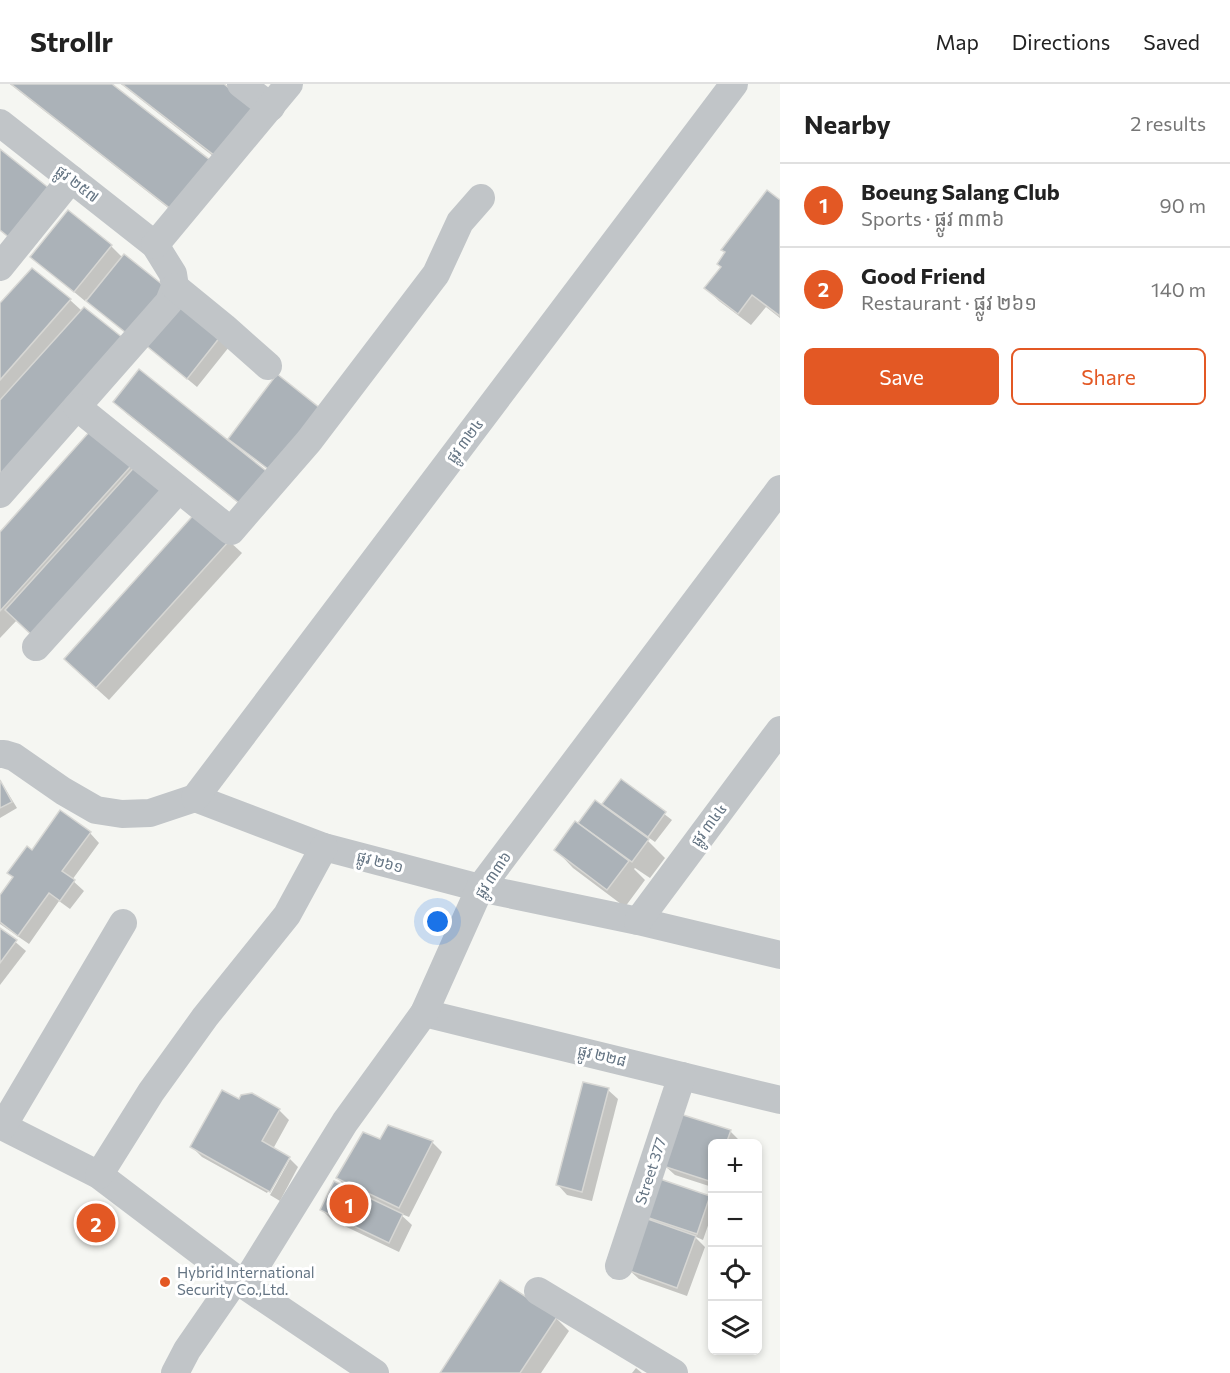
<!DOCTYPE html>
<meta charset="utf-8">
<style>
body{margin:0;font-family:Commissioner,"Noto Sans Khmer",sans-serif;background:#f6f6f6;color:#222}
.controls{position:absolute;right:18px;bottom:18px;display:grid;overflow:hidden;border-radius:9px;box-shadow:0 3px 9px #0003}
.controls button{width:54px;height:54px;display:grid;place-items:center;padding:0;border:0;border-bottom:2px solid #e0e0e0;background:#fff;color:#222;font:30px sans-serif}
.you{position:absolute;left:438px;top:838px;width:21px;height:21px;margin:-15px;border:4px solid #fff;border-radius:50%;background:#1a73e8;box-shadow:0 0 0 9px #1a73e833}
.badge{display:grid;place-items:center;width:39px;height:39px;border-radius:50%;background:#e35824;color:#fff;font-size:20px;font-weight:700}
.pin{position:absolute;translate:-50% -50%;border:3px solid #fff;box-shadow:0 2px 6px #0006}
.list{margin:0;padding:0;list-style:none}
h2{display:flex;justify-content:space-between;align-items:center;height:78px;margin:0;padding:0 24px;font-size:26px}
h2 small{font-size:20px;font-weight:400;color:#767676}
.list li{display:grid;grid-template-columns:39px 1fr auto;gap:18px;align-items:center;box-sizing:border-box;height:84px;padding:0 24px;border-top:2px solid #e0e0e0}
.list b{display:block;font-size:22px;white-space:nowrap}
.list p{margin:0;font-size:20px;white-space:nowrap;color:#767676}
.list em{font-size:20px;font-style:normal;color:#767676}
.actions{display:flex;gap:12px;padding:18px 24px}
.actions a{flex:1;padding:14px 0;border:2px solid #e35824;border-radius:9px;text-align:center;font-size:21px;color:#e35824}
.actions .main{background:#e35824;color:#fff}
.icon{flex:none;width:33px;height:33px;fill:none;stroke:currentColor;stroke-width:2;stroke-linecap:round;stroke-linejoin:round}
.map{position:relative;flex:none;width:780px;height:1289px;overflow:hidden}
header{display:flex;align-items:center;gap:36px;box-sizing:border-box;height:84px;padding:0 30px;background:#fff;border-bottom:2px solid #e0e0e0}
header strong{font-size:28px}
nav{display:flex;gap:33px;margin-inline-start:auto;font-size:21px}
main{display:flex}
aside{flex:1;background:#fff}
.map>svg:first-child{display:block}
.shadow{fill:#0003}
.building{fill:#abb2b8;stroke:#d7d7d4;stroke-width:1.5}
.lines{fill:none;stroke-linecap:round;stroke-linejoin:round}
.minor{stroke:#c1c5c8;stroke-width:28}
.poi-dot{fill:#e35824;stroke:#fff;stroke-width:2}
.labels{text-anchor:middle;stroke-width:6;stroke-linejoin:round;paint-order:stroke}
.street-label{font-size:15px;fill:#647483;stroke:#fff}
.poi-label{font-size:15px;fill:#647483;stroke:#fff;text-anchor:start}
</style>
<header>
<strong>Strollr</strong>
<nav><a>Map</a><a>Directions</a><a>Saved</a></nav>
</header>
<main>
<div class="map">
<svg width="780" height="1289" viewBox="0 0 780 1289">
<rect width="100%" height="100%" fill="#f5f6f2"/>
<g class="shadow">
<polygon points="10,0 110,0 190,141"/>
<polygon points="121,0 221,0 232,87"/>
<polygon points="780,118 780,234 766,223 751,241 719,217 706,204"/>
<polygon points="111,162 123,174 233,258 197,303 143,258 141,261 86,215 85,217 32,173"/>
<polygon points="70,216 82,227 0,421 0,221"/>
<polygon points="115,317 269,391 257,434 127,330"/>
<polygon points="92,348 134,386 17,536 0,554 0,450"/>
<polygon points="229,457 242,469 109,616 78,588"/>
<polygon points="0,696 17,724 0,734"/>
<polygon points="621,697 672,736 655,758 645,751 643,752 665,774 650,794 635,784 634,785 645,796 625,823 573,784 556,766 578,741 595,718 615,732 616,731 604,719"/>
<polygon points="90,749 99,759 72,796 84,807 70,825 59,817 29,860 0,840 0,813 32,768"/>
<polygon points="0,845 26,867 0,901"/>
<polygon points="608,1006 618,1015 592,1117 567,1111 558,1101"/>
<polygon points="239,1017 279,1026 289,1036 273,1065 290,1075 287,1075 267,1109 202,1073 192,1063"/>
<polygon points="389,1043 432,1058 442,1068 409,1133 399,1129 412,1141 399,1168 332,1136 322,1126 350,1106 337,1094 381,1057"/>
<polygon points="730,1047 740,1057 739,1060 712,1060 712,1103 675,1091 665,1082"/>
<polygon points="290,1075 298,1083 280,1117 270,1111"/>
<polygon points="661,1097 709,1114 712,1117 712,1130 703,1156 694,1152 705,1163 687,1212 639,1195 629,1186 656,1140 648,1132"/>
<polygon points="556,1234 569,1247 541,1289 442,1289"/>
<polygon points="636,1284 642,1289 632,1289"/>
</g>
<g class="building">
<polygon points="11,0 112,0 215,80 176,129"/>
<polygon points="122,0 224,0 257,26 219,75"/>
<polygon points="0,65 50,105 11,155 0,146"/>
<polygon points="767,106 780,116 780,232 752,211 738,230 704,204 721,183 717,180 725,168 721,166"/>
<polygon points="68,126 112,161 74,208 30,173"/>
<polygon points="124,170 168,205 130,252 86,217"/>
<polygon points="32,184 71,215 0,296 0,219"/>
<polygon points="180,212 224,248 187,295 143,259"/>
<polygon points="84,223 123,254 0,394 0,316"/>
<polygon points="139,285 270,390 244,423 113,318"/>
<polygon points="277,290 321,325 272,388 228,355"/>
<polygon points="91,346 131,382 0,527 0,448"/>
<polygon points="139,378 172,407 37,556 5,526"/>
<polygon points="198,426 230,456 96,604 64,575"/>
<polygon points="621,695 666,728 648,753 602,720"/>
<polygon points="0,696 12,718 0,724"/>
<polygon points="595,716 649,755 632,778 578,739"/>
<polygon points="60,726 91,748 62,787 75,796 60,817 49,809 18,852 0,838 0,811 13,793 7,789 27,762 32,766"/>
<polygon points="575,737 629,777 607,806 554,766"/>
<polygon points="0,844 17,856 0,879"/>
<polygon points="583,998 609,1004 582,1108 556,1101"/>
<polygon points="222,1006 239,1015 241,1011 252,1009 280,1025 262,1057 290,1073 270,1108 190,1063"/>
<polygon points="680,1030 731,1046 726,1060 712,1060 712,1098 663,1082"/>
<polygon points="388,1041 433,1057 399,1124 336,1094 363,1048 380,1055"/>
<polygon points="660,1095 710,1112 697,1150 646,1133"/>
<polygon points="334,1097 403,1130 389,1159 320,1126"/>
<polygon points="645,1134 696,1152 677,1204 627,1186"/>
<polygon points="500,1196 557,1233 520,1289 440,1289"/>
</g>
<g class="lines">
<g class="minor">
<polyline points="241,0 271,23"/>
<polyline points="0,39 155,161 173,190 175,203 169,218 0,410"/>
<polyline points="155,161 289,0"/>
<polyline points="0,183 71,95"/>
<polyline points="175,203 224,243 268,282"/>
<polyline points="77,323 231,447 309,357 436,190 460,138 481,114"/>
<polyline points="36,563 178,406"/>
<polyline points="0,670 4,670 14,673 63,707 96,726 122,730 150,729 195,714 324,763 480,804 638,837 780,871"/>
<polyline points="195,714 734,0"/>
<polyline points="638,837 780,646"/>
<polyline points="424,929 780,1016"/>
<polyline points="0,1041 99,1091 244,1201 375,1289"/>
<polyline points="3,1042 123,839"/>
<polyline points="99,1091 151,1008 205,933 287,831 324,763"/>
<polyline points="619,1182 682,992"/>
<polyline points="244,1201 345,1038 424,929 480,804 780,405"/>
<polyline points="538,1207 674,1289"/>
<polyline points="175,1289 187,1266 236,1195"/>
</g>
</g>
<circle class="poi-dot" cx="165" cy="1198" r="6"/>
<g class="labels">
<g class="street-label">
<text transform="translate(77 100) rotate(38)" y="5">ផ្លូវ ២៥៧</text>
<text transform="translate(465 357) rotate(-53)" y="5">ផ្លូវ ៣២៤</text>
<text transform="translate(709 741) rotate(-53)" y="5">ផ្លូវ ៣៤៤</text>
<text transform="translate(380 778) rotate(15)" y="5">ផ្លូវ ២៦១</text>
<text transform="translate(493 791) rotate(-56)" y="5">ផ្លូវ ៣៣៦</text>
<text transform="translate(602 972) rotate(14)" y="5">ផ្លូវ ២២៨</text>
<text transform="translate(651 1087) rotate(-72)" y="5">Street 377</text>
</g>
<g class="poi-label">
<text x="177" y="1194">Hybrid International<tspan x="177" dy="17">Security Co.,Ltd.</tspan></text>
</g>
</g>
</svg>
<div class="controls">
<button>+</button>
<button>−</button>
<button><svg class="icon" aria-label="locate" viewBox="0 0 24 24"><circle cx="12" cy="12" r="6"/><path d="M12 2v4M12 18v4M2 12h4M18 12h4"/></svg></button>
<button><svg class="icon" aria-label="layers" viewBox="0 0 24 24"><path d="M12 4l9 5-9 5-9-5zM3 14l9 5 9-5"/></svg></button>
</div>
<div class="you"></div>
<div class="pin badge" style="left:349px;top:1120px">1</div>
<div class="pin badge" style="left:96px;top:1139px">2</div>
</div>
<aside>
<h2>Nearby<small>2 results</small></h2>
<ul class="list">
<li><span class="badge">1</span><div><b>Boeung Salang Club</b><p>Sports · ផ្លូវ ៣៣៦</p></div><em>90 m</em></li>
<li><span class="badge">2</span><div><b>Good Friend</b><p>Restaurant · ផ្លូវ ២៦១</p></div><em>140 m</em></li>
</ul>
<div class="actions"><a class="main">Save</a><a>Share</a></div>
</aside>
</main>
